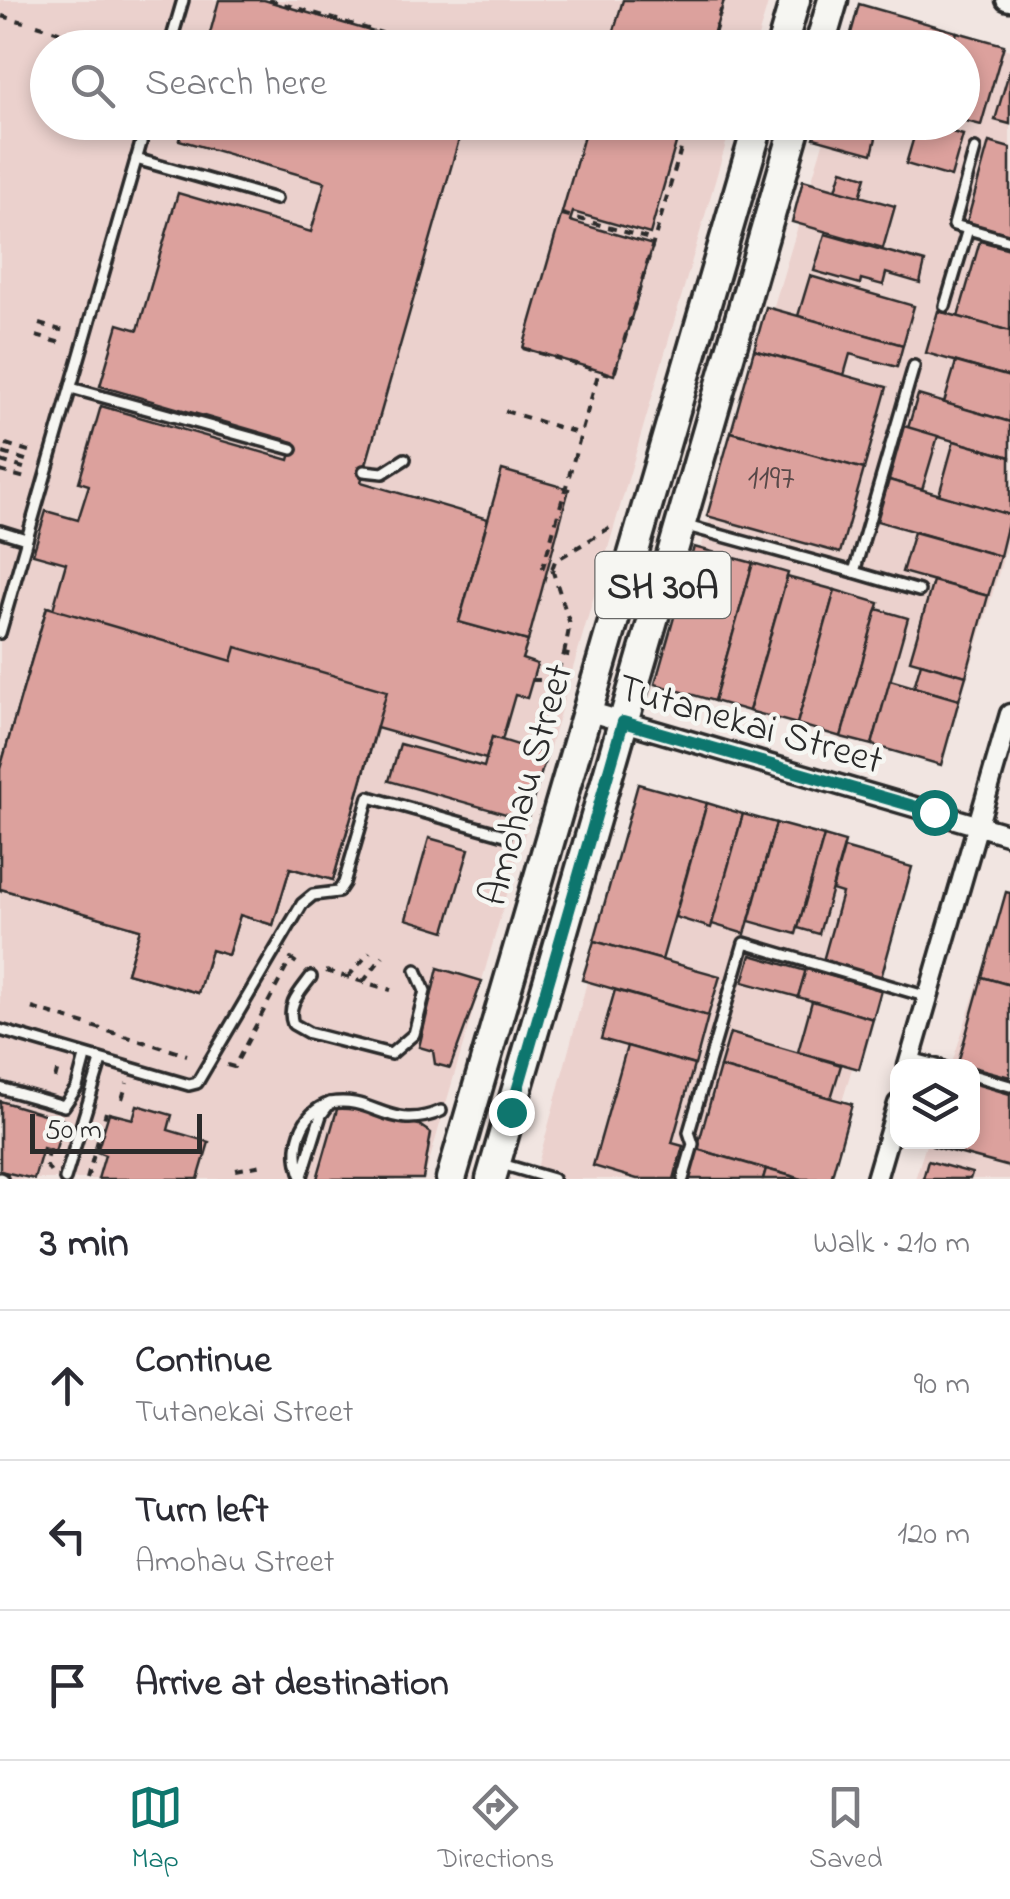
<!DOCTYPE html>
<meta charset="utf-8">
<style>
body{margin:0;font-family:"Indie Flower",sans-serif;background:#f7f7f7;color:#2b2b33}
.controls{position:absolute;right:30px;bottom:30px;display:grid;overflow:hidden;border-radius:20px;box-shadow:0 5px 15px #0003}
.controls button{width:90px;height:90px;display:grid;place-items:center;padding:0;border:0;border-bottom:2px solid #e1e1e2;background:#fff;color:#2b2b33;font:50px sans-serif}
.scale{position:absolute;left:30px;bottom:25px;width:172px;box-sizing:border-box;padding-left:10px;border:5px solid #2b2b2b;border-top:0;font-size:28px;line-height:35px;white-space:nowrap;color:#2b2b2b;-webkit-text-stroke:8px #f6f6f2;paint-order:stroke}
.stop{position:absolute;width:30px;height:30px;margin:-22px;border:8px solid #0f766e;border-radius:50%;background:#fff}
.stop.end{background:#0f766e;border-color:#fff;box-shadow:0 2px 10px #0008}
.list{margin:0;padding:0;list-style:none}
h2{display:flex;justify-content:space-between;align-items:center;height:130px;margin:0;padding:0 40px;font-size:42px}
h2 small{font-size:32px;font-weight:400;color:#7c7c81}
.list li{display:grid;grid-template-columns:65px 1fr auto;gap:30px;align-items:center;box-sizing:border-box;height:150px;padding:0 40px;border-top:2px solid #e1e1e2}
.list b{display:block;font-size:38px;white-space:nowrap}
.list p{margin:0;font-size:32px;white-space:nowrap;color:#7c7c81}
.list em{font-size:32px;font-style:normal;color:#7c7c81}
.icon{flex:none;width:55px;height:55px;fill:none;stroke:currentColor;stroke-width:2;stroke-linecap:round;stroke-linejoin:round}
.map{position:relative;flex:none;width:1010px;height:1179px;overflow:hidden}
.search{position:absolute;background:#fff;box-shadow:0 5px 15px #0003;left:30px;right:30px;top:30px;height:110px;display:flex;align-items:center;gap:25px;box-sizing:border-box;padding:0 35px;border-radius:55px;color:#7c7c81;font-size:38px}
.sheet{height:580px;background:#fff}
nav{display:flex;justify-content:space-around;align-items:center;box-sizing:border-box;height:140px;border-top:2px solid #e1e1e2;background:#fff;font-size:28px;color:#7c7c81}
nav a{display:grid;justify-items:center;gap:5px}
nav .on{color:#0f766e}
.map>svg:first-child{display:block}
.built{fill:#ebd1cd}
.building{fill:#dca19d;stroke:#2b2b2b;stroke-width:2.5}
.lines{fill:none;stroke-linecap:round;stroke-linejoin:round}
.service-casing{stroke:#2b2b2b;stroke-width:16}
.minor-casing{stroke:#2b2b2b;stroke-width:25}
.primary-casing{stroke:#2b2b2b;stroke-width:35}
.path{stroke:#2b2b2b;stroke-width:4;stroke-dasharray:8 8;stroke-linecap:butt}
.service{stroke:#f6f6f2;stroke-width:9}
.minor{stroke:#f6f6f2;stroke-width:18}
.primary{stroke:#f6f6f2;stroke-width:28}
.route{stroke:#0f766e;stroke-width:12}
.labels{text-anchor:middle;stroke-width:9;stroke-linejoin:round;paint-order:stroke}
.number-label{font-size:35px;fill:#574848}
.shield{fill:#f6f6f2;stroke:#686867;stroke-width:2.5}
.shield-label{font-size:38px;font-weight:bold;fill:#2b2b2b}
.street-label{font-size:40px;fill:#2b2b2b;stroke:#f6f6f2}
</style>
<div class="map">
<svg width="1010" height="1179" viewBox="0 0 1010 1179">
<rect width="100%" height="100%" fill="#f1e5e1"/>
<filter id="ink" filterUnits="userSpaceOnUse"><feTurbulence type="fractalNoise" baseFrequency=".01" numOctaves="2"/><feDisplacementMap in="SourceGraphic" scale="20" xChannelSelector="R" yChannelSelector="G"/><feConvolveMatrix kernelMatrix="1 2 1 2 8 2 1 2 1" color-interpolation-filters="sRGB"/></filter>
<g filter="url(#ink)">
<g class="built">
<polygon points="0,0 769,0 755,47 48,48 48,122 732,123 424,1179 0,1179"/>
<polygon points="864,7 1010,50 1010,535 941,765 661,681 829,123 962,122 962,48"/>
<polygon points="640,785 912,867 819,1179 534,1179"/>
<polygon points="1007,895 1010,1179 915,1179 927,1142 972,1142 972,1066 951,1066"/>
</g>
<g class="building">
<polygon points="219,0 264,0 429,48 206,48"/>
<polygon points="623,0 724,0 710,48 609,48"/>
<polygon points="859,4 957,32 952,48 847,48"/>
<polygon points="957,32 1004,45 981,125 962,120 962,48 952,48"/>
<polygon points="1010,69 1010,124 995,120"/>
<polygon points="184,122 464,122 361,482 488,519 459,622 528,641 522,659 537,664 527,698 515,695 502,740 492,737 486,759 377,728 333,880 290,868 273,925 240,915 228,955 211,950 198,993 127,973 140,929 1,889 0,892 0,769 47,607 53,609 66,563 33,554 46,511 78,520 89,485 79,482 101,406 289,460 294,442 100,386 118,324 138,330 178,193 311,232 325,182 179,140"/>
<polygon points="588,122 682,122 650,234 573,212 570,221 653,245 614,375 523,348"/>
<polygon points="819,122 880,122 872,154 814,138"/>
<polygon points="918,123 963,135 951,177 906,164"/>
<polygon points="989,142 1010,148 1010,235 967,222"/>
<polygon points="842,170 866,177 860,197 836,190"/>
<polygon points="803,180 895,206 883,248 792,222"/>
<polygon points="825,234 925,262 920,283 886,273 883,285 861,279 860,284 814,271"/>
<polygon points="980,241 1010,249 1010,331 958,317"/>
<polygon points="810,276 914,306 903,345 798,316"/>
<polygon points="766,307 903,345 897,367 850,354 844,375 754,350"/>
<polygon points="938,311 1010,331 1010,377 926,353"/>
<polygon points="754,350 887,387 864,469 731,432"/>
<polygon points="956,362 1010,377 1010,422 944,403"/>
<polygon points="918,395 1010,422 1010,457 908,428"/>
<polygon points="904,426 938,436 922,490 889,480"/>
<polygon points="731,432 864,469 840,553 707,516"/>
<polygon points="954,441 1010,457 1010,515 939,495"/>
<polygon points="502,470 569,489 528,641 459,622"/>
<polygon points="889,480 1010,515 1000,556 877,521"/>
<polygon points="914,532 1000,556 988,596 902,572"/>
<polygon points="694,547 753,563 714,701 655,684"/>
<polygon points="753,563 788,573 749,711 714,701"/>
<polygon points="787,577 835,590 797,724 749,711"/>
<polygon points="933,581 988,596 966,676 910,660"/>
<polygon points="835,590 879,603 841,737 797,724"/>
<polygon points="47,607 232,661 236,647 387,691 333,880 290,868 273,925 240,915 228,955 211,950 198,993 127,973 140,929 1,889 0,892 0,769"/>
<polygon points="877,609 908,618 872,745 841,737"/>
<polygon points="921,663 966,676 959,700 914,687"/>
<polygon points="890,680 959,700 941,765 872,745"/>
<polygon points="492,737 547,754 527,820 389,781 400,744 484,767"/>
<polygon points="638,784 707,803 662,960 594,941"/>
<polygon points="707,803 743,814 711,928 675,917"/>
<polygon points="743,814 776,823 745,934 712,924"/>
<polygon points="776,823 824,836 796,934 749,921"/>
<polygon points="824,836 845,842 819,934 798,928"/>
<polygon points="429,838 469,849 445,931 406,919"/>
<polygon points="844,848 912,867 881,978 823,961 842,893 832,890"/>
<polygon points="1006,892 1010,893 1010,985 982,977"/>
<polygon points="594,941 720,976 708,1016 582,980"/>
<polygon points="751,955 806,971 798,997 743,982"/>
<polygon points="438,968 482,981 450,1068 435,1064 433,1051 419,1047"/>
<polygon points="806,969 881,990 873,1019 798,997"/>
<polygon points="982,977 1010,985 1010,1077 958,1063"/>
<polygon points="615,990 708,1016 695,1065 601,1039"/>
<polygon points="812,1001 873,1019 859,1069 798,1052"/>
<polygon points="730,1033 841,1065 831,1098 720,1067"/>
<polygon points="627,1046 694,1065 672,1143 683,1146 674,1179 637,1179 593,1166"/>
<polygon points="720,1067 852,1104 831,1179 802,1179 697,1149"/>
<polygon points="972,1083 1010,1094 1010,1167 932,1146 933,1142 972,1142"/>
<polygon points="0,1101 64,1120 55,1152 43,1148 34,1179 0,1171"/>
<polygon points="347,1103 419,1125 431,1133 423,1179 317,1179 338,1106 345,1108"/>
<polygon points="137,1105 172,1115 168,1130 209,1142 198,1179 98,1179 105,1155 97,1152 109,1113 133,1119"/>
<polygon points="697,1149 766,1169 763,1179 688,1179"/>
<polygon points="928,1161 972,1173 970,1179 923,1179"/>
<polygon points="766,1169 802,1179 763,1179"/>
</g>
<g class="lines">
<defs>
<g id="service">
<polyline points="169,48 183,0"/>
<polyline points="975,149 954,225 1010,241"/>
<polyline points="136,159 276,199"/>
<polyline points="945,306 968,229"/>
<polyline points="71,388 292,449"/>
<polyline points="364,471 383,473 405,459"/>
<polyline points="683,525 854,572 914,366"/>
<polyline points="0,531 26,539"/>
<polyline points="854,572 919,591"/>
<polyline points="0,633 147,122"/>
<path d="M 311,977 C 300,992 286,1005 293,1024 L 309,1033 L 391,1054 L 414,1034 L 425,991 L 416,970"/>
<polyline points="0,1030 189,1085 197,1083 302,904 313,895 338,892 344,883 369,797 505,835"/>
<polyline points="911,1058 941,1066"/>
<polyline points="972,1075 1010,1086"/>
<polyline points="0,1088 64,1106 77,1087 85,1057"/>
<polyline points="498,1163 553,1179"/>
<path d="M 302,1177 C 290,1148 300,1113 330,1103"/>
<polyline points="0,1178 2,1179"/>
<polyline points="65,1179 101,1061"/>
<path d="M 301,1179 L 321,1115 L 330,1103 C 374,1095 389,1133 441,1111"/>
<polyline points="683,1179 693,1144 689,1132 744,943 928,997"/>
</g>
<g id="minor">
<polyline points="1006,0 1010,1"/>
<polyline points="587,711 1010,835"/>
<polyline points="908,1066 1010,714"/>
<polyline points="876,1179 898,1104"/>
</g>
<g id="primary">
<polyline points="781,48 795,0"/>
<polyline points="819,48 833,0"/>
<polyline points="451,1179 759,122"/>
<polyline points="491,1179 797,122"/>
</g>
</defs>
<use href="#service" class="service-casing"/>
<use href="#minor" class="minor-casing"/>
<use href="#primary" class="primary-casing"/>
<g class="path">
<polyline points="269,0 433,48"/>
<polyline points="2,16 24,22"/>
<polyline points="37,25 84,40"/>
<polyline points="98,44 111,48"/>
<polyline points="710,48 724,0"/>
<polyline points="562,214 653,240"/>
<polyline points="39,324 68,332"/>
<polyline points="36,336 65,344"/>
<polyline points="523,348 599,371"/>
<polyline points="505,411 581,434"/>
<polyline points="6,444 35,453"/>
<polyline points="3,453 32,462"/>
<polyline points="1,461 30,470"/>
<polyline points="0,471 29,479"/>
<polyline points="552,569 555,561 611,527"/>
<polyline points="564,654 570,624 552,569 543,567 599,371 614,375 689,122"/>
<polyline points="532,680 555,680 564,654 577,657"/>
<polyline points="326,971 391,990"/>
<polyline points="348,977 370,952"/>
<polyline points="363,982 383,956"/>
<polyline points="32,1008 187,1055"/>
<polyline points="227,1065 234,1067 291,959 301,966"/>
<polyline points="55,1079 59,1064"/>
<polyline points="122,1099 127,1083"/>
<polyline points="49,1150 45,1163 51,1173"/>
<polyline points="236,1170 262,1165"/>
<polyline points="87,1179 106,1112"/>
</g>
<use href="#service" class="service"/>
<use href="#minor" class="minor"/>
<use href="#primary" class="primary"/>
</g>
</g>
<g class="lines" filter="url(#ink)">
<polyline class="route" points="511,1112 623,722 934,812"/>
</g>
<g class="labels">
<g class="number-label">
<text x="771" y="488">1197</text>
</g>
<rect class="shield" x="595.5" y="552" width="135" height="66" rx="8"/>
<g class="shield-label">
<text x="663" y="598">SH 30A</text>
</g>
<g class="street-label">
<text transform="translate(751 722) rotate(16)" y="14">Tutanekai Street</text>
<text transform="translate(524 784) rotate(-74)" y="14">Amohau Street</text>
</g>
</g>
</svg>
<div class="controls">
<button><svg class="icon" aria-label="layers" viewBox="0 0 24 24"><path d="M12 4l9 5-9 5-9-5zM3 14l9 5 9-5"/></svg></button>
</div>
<div class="scale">50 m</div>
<div class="stop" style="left:934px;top:812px"></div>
<div class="stop end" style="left:511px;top:1112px"></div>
<div class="search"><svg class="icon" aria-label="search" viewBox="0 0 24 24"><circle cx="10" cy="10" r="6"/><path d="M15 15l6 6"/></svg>Search here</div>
</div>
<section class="sheet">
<h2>3 min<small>Walk · 210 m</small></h2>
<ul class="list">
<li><svg class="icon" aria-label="ahead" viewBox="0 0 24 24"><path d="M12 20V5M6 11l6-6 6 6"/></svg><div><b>Continue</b><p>Tutanekai Street</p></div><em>90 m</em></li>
<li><svg class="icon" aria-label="left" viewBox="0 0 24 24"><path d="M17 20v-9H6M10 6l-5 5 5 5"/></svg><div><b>Turn left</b><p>Amohau Street</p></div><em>120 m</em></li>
<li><svg class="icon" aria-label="arrive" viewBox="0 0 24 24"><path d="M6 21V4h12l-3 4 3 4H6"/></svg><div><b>Arrive at destination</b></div></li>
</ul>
</section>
<nav>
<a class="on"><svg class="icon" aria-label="map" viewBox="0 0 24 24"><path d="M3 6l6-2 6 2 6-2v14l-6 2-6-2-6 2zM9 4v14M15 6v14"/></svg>Map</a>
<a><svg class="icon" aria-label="directions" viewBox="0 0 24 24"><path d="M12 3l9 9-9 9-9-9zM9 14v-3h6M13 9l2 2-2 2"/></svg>Directions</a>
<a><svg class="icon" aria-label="saved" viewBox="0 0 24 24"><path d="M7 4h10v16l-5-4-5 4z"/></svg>Saved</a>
</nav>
